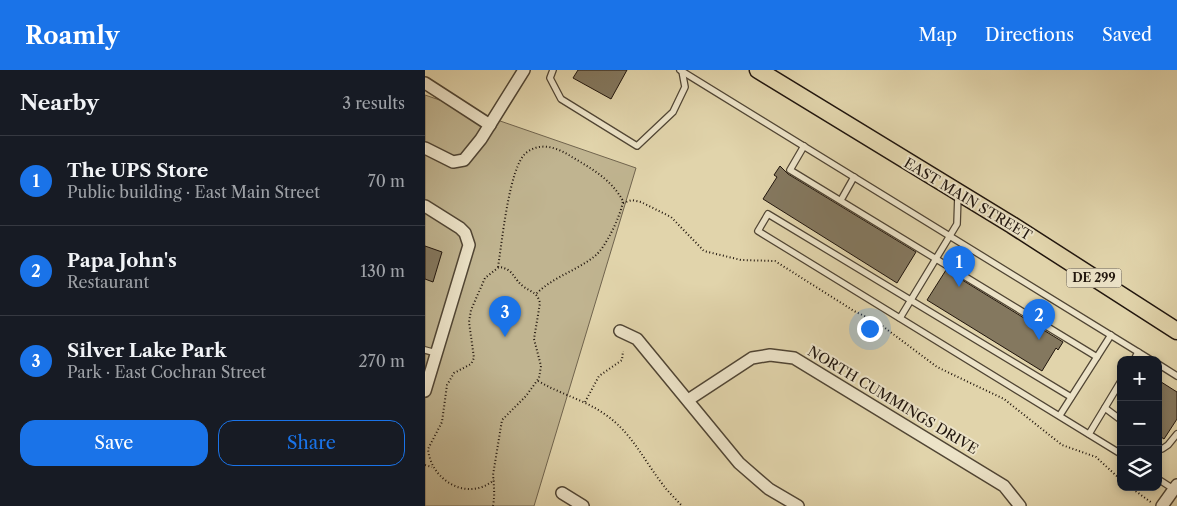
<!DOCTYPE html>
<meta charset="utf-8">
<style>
body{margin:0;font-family:"Libre Caslon Text",serif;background:#242831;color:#f1f3f6}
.controls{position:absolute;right:15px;bottom:15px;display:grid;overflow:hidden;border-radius:10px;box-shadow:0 2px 8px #0003}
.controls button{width:45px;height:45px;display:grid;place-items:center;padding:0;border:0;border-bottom:1px solid #363941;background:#171b24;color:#f1f3f6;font:25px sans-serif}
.you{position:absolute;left:444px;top:258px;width:18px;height:18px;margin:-12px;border:4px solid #fff;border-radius:50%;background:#1a73e8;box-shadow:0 0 0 8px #1a73e833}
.badge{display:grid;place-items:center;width:32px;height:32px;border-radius:50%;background:#1a73e8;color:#fff;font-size:16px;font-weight:700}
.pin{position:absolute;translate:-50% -41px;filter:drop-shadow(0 1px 2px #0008)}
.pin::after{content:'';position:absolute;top:26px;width:18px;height:15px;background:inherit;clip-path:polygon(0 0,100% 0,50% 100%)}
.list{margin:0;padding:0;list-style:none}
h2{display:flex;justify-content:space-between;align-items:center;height:65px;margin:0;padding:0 20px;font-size:21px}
h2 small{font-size:16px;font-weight:400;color:#9ea1a6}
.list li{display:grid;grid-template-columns:32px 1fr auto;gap:15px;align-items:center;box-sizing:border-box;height:90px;padding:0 20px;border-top:1px solid #363941}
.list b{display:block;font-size:19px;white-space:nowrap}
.list p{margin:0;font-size:16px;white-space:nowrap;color:#9ea1a6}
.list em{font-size:16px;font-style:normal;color:#9ea1a6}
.actions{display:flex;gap:10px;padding:15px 20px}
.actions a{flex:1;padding:11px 0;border:1px solid #1a73e8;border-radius:15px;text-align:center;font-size:18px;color:#1a73e8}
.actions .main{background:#1a73e8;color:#fff}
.icon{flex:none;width:28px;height:28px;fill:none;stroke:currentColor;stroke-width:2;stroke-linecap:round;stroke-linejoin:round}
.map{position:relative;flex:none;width:752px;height:436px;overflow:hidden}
header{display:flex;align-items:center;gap:30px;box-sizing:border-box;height:70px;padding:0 25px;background:#1a73e8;color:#fff}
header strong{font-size:24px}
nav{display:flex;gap:28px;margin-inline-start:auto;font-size:18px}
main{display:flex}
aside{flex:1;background:#171b24}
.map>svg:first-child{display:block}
.green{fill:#c0b490;stroke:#70644e}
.building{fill:#84785f;stroke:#20150d}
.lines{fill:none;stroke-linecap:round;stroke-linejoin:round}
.lane-casing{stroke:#504534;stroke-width:8}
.street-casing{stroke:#504534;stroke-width:14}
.primary-casing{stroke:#20150d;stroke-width:19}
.path{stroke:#20150d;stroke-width:2;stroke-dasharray:1 2.5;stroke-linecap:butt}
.lane{stroke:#ece3c8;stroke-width:5.5}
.street{stroke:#ece3c8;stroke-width:11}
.primary{stroke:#e1d4ab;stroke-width:16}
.labels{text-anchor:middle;stroke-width:4;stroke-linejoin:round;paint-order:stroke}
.shield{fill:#ece3c8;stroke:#5d5345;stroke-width:1}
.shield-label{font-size:12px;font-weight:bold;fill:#20150d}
.street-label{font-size:14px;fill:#20150d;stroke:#ece3c8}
</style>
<header>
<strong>Roamly</strong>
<nav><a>Map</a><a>Directions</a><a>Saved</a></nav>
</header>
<main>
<aside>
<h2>Nearby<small>3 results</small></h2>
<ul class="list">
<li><span class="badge">1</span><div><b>The UPS Store</b><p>Public building · East Main Street</p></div><em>70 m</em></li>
<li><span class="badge">2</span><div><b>Papa John's</b><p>Restaurant</p></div><em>130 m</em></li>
<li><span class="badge">3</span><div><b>Silver Lake Park</b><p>Park · East Cochran Street</p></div><em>270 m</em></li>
</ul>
<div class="actions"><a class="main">Save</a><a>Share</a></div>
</aside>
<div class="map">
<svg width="752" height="436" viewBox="0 0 752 436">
<rect width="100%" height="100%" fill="#e1d4ab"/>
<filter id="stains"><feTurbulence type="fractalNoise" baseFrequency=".004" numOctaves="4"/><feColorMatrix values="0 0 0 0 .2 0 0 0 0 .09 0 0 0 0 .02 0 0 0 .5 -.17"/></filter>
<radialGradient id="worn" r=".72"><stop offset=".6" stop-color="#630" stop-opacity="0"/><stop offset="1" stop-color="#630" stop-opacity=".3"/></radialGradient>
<polygon class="green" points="0,25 211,98 109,436 0,436"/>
<g class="building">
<polygon points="153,0 202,0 186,29 148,8"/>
<polygon points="355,96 363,104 491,182 472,213 338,129 352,107 349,105"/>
<polygon points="0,176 17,182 8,212 0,209"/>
<polygon points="521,200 638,272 633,280 631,278 617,301 502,230"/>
<polygon points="733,310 752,322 752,349 739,369 733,365"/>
</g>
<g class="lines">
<defs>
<g id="lane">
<polyline points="128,0 125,8 136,29 212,76 248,42 260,17 257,1"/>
<polyline points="255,0 726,290"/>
<polyline points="379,76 365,100 672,287"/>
<polyline points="416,130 429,107"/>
<polyline points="475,248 532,154 533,125"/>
<polyline points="0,280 11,283"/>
<polyline points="709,290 713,282"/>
<polyline points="733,294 752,306"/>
<polyline points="646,327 343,144 333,161 696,384"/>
<polyline points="680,338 696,350"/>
<polyline points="635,345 686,265"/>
<polyline points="664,364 696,311"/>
<polyline points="733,377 737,379 743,375 752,364"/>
<polyline points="733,409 750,420"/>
</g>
<g id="street">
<polyline points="0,13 65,55"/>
<polyline points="0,78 28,92 39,90 56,69 99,0"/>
<polyline points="0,136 35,158 40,163 44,175 0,321"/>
<polyline points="195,261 212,269 314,393 344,419 373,436"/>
<polyline points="263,330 327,288 345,285 369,288 579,416 595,436"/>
<polyline points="137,423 158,436"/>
<polyline points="737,436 752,415"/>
</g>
<polyline id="primary" points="333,0 587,155 752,261"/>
</defs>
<use href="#lane" class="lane-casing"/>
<use href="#street" class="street-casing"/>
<use href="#primary" class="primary-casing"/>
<g class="path">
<polyline points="198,133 207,130 216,132 246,147 279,181 316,190 350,191 429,241 452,252 512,297 579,329 637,375 671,387 696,410"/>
<path d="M 73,197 C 77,173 84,97 101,83 C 116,71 133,78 147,87 C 167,99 186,109 198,131 C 196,145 181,177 170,186 C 151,201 128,207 111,224"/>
<path d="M 113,311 C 135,324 160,330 181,345 C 208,364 219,391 239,416 C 244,423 251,429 257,436"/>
<polyline points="160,332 174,306 197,290 198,281"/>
<polyline points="0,395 7,397"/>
<polyline points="705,417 727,433"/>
<path d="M 68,436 C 70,425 69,416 68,405 L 77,350 L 101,326 L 114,308 L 116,296 L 109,269 L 115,233 C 112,222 106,222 99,217 C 88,209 89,199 74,197 L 60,208 L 46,240 L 44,252 L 49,288 L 46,294 L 29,303 L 22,315 L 17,352 L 3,379 C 6,411 43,432 69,410"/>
</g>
<use href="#lane" class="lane"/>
<use href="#street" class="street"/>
<use href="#primary" class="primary"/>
</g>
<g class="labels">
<rect class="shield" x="641.5" y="198.5" width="55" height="19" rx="4"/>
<g class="shield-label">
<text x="669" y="212">DE 299</text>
</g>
<g class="street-label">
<text transform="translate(543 129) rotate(31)" y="5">EAST MAIN STREET</text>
<text transform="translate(468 330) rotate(31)" y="5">NORTH CUMMINGS DRIVE</text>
</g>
</g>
<rect width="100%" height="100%" filter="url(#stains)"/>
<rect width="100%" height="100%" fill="url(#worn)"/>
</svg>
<div class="controls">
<button>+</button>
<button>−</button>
<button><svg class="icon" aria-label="layers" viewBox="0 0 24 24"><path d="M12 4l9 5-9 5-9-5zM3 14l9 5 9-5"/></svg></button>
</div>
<div class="you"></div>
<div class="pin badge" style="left:534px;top:217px">1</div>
<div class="pin badge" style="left:614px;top:270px">2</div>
<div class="pin badge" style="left:80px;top:267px">3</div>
</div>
</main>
